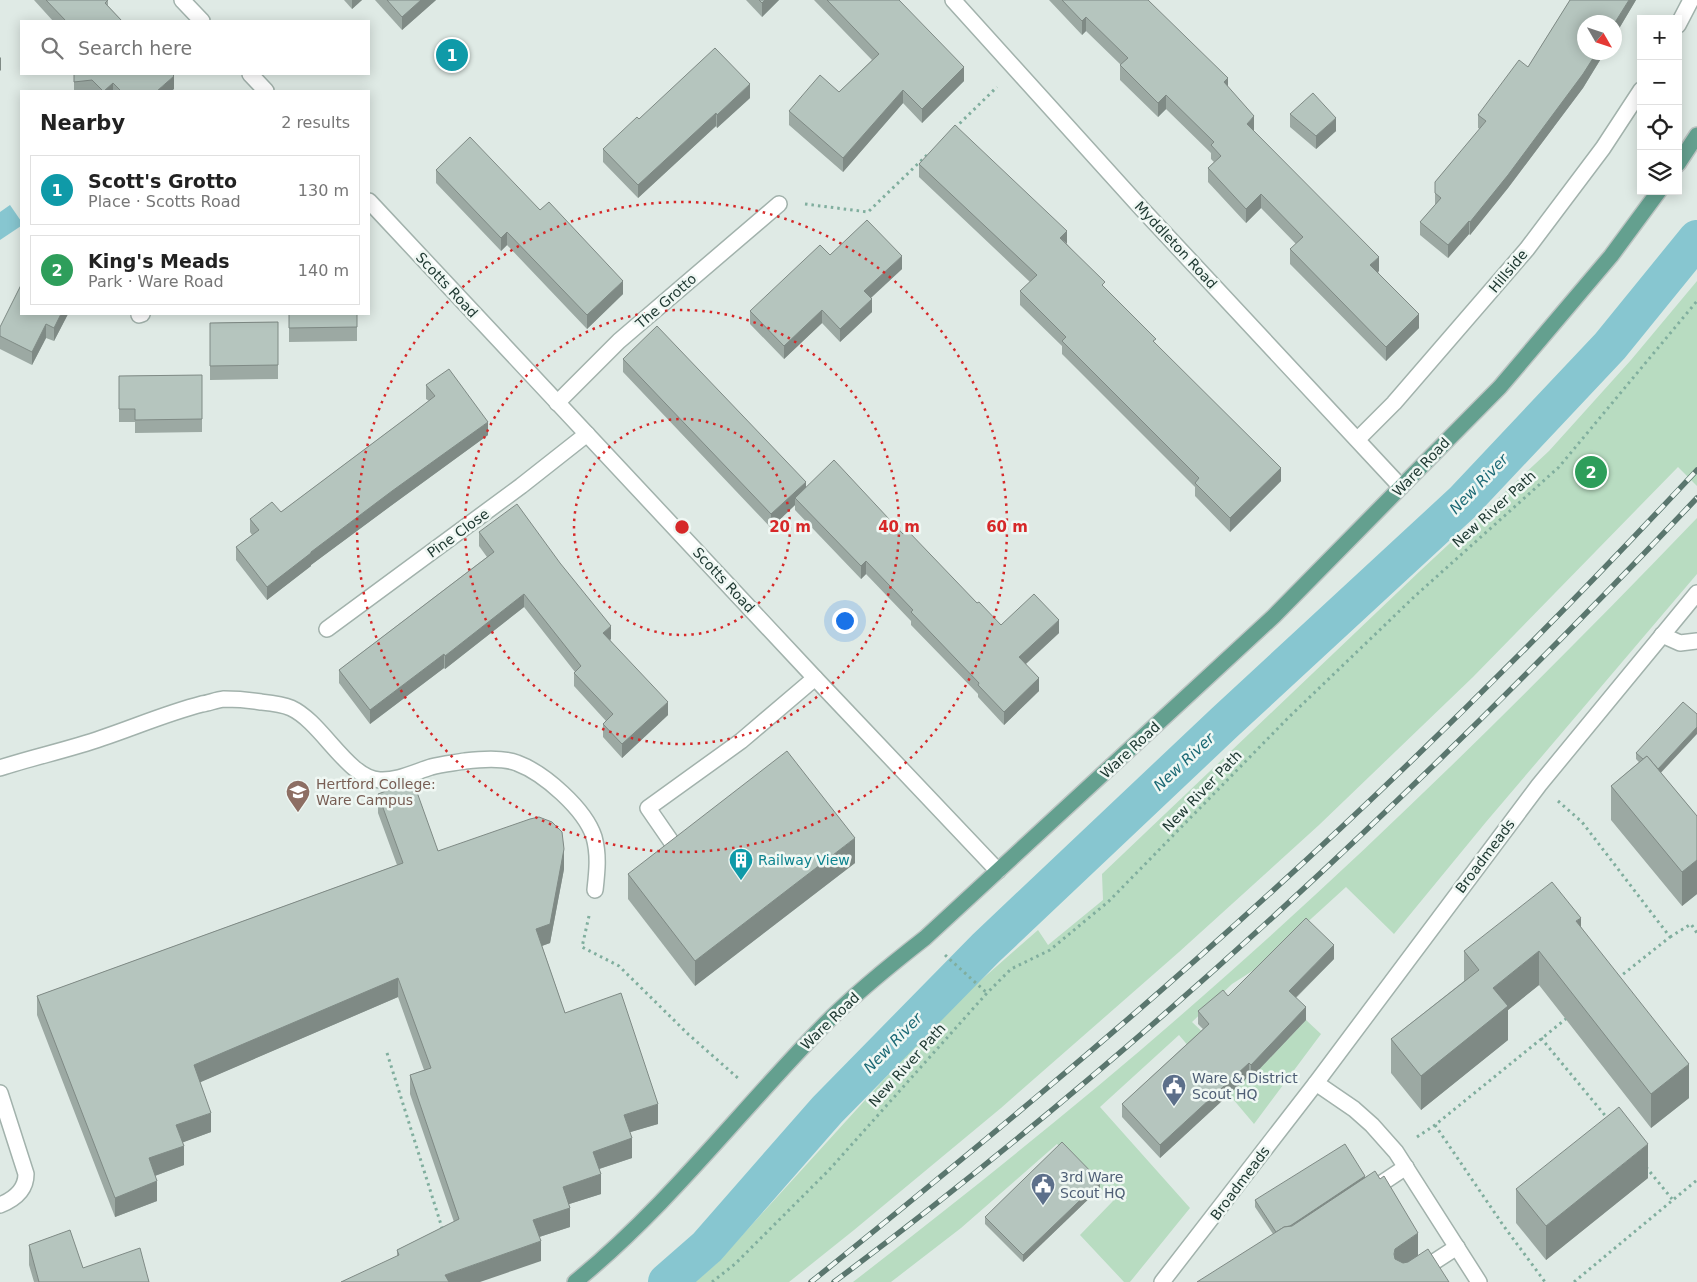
<!DOCTYPE html>
<meta charset="utf-8">
<style>
body{margin:0;font-family:"DejaVu Sans",sans-serif;background:#f2f2f2;color:#222}
.controls{position:absolute;right:15px;top:15px;display:grid;overflow:hidden;border-radius:0px;box-shadow:0 2px 12px #0003}
.controls button{width:45px;height:45px;display:grid;place-items:center;padding:0;border:0;border-bottom:1px solid #e0e0e0;background:#fff;color:#222;font:25px sans-serif}
.compass{position:absolute;left:1577px;top:15px;width:45px;height:45px;border-radius:50%;background:#fff;box-shadow:0 2px 12px #0003;rotate:129deg}
.you{position:absolute;left:844px;top:620px;width:18px;height:18px;margin:-12px;border:4px solid #fff;border-radius:50%;background:#1a73e8;box-shadow:0 0 0 8px #1a73e833}
.badge{display:grid;place-items:center;width:32px;height:32px;border-radius:50%;background:#111827;color:#fff;font-size:16px;font-weight:700}
.pin{position:absolute;translate:-50% -50%;border:2px solid #fff;box-shadow:0 1px 5px #0006}
.list{margin:0;padding:0;list-style:none}
h2{display:flex;justify-content:space-between;align-items:center;height:65px;margin:0;padding:0 20px;font-size:21px}
h2 small{font-size:16px;font-weight:400;color:#767676}
.list li{display:grid;grid-template-columns:32px 1fr auto;gap:15px;align-items:center;box-sizing:border-box;height:70px;margin:0 10px 10px;padding:0 10px;border:1px solid #e0e0e0;border-radius:0px}
.list b{display:block;font-size:19px;white-space:nowrap}
.list p{margin:0;font-size:16px;white-space:nowrap;color:#767676}
.list em{font-size:16px;font-style:normal;color:#767676}
.icon{flex:none;width:28px;height:28px;fill:none;stroke:currentColor;stroke-width:2;stroke-linecap:round;stroke-linejoin:round}
.map{position:relative;flex:none;width:1697px;height:1282px;overflow:hidden}
.search{position:absolute;background:#fff;box-shadow:0 2px 12px #0003;left:20px;top:20px;width:350px;height:55px;display:flex;align-items:center;gap:12px;box-sizing:border-box;padding:0 18px;border-radius:0px;color:#767676;font-size:19px}
.panel{position:absolute;background:#fff;box-shadow:0 2px 12px #0003;left:20px;top:90px;width:350px;height:225px;border-radius:0px}
.map>svg:first-child{display:block}
.green{fill:#b8dcc1}
.water{fill:#87c6d0}
.lines{fill:none;stroke-linecap:round;stroke-linejoin:round}
.canal{stroke:#87c6d0;stroke-width:38}
.lane-casing{stroke:#a2b2ac;stroke-width:18}
.street-casing{stroke:#a2b2ac;stroke-width:18}
.primary-casing{stroke:#bcc4c2;stroke-width:18}
.path{stroke:#80ae9e;stroke-width:3;stroke-dasharray:2.5 4;stroke-linecap:butt}
.lane{stroke:#fff;stroke-width:15}
.street{stroke:#fff;stroke-width:15}
.primary{stroke:#64a08f;stroke-width:15}
.rail-casing{stroke:#5a766e;stroke-width:5.5}
.rail{stroke:#eff7f3;stroke-width:4;stroke-dasharray:11;stroke-linecap:butt}
.wall{fill:#9ca9a3}
.shaded-wall{fill:#7f8a85}
.building{fill:#b5c5be;stroke:#7f8a85}
.ring{fill:none;stroke:#d62828;stroke-width:2.5;stroke-dasharray:2.5 5}
.labels{text-anchor:middle;stroke-width:5;stroke-linejoin:round;paint-order:stroke}
.street-label{font-size:14px;fill:#203a33;stroke:#eff7f3}
.education-label{font-size:14px;fill:#785e54;stroke:#eff7f3;text-anchor:start}
.culture-label{font-size:14px;fill:#0d838f;stroke:#eff7f3;text-anchor:start}
.service-label{font-size:14px;fill:#4e5e75;stroke:#eff7f3;text-anchor:start}
.water-label{font-size:15px;font-style:italic;fill:#1b6975;stroke:#eff7f3}
.centre{fill:#d62828;stroke:#eff7f3;stroke-width:2.5}
.ring-label{font-size:15px;text-anchor:middle;font-weight:bold;fill:#d62828;stroke:#eff7f3;stroke-width:5;stroke-linejoin:round;paint-order:stroke}
</style>
<div class="map">
<svg width="1697" height="1282" viewBox="0 0 1697 1282">
<rect width="100%" height="100%" fill="#dfeae5"/>
<g class="green">
<polygon points="1697,281 1697,486 1678,467 1473,677 1319,825 1179,952 1001,1108 854,1230 789,1282 695,1282 716,1264 947,1010 1038,930 1048,945 1103,900 1102,874 1420,571 1549,451 1631,360"/>
<path d="M 1697,518 L 1697,574 L 1486,822 L 1394,934 L 1346,887 L 1257,968 L 1232,984 L 1192,1022 L 1251,1078 L 1306,1020 L 1321,1034 L 1254,1124 L 1179,1035 L 1100,1107 L 1190,1208 L 1130,1282 L 1124,1282 L 1080,1235 L 1113,1201 L 1057,1144 L 961,1228 L 891,1282 L 853,1282 C 981,1183 1108,1081 1229,973 C 1392,828 1546,675 1697,518 Z"/>
</g>
<polygon class="water" points="10,205 21,221 21,226 0,240 0,212"/>
<g class="lines">
<polyline class="canal" points="667,1282 707,1247 827,1110 986,948 1225,722 1463,502 1610,346 1697,239"/>
<defs>
<g id="lane">
<path d="M 0,768 C 33,757 68,750 102,738 C 135,727 167,713 202,704 C 209,703 216,700 224,699 C 236,699 249,700 261,702 C 271,703 282,704 291,708 C 322,722 348,779 380,780 C 397,781 415,772 431,767 C 442,764 454,763 465,761 C 481,759 502,757 517,763 C 544,773 585,809 594,837 C 599,855 597,872 595,890"/>
<path d="M 0,1093 L 26,1174 C 26,1190 15,1199 0,1205"/>
<polyline points="1370,1191 1406,1167"/>
<polyline points="1403,1282 1457,1247"/>
</g>
<g id="street">
<polyline points="182,0 202,21"/>
<polyline points="953,0 1142,209 1401,487"/>
<polyline points="1678,25 1691,0"/>
<polyline points="250,74 266,91"/>
<polyline points="369,201 815,678 998,871"/>
<polyline points="139,315 142,314"/>
<polyline points="557,403 619,341 779,204"/>
<polyline points="1358,439 1394,403 1527,249 1603,148 1641,90"/>
<polyline points="327,629 521,486 587,434"/>
<polyline points="1662,635 1680,643 1697,641"/>
<polyline points="677,850 648,808 741,741 815,678"/>
<polyline points="1316,1083 1354,1109 1372,1125 1396,1152 1479,1282"/>
<polyline points="1162,1282 1316,1083 1539,785 1697,593"/>
</g>
<g id="primary">
<polyline points="1678,164 1697,135"/>
<path d="M 575,1282 C 667,1207 739,1112 822,1027 C 853,995 889,966 925,938 L 1274,616 L 1401,487 L 1500,387 L 1611,256 L 1659,191"/>
</g>
</defs>
<use href="#lane" class="lane-casing"/>
<use href="#street" class="street-casing"/>
<use href="#primary" class="primary-casing"/>
<g class="path">
<polyline points="955,128 997,87"/>
<polyline points="805,204 868,212 929,153"/>
<polyline points="1558,801 1582,822 1670,937 1617,979"/>
<polyline points="589,916 582,947 619,966 688,1034 739,1079"/>
<polyline points="1670,937 1691,924 1697,933"/>
<polyline points="945,955 987,993"/>
<polyline points="1541,1038 1608,1119"/>
<polyline points="387,1053 443,1231"/>
<polyline points="1435,1125 1503,1225 1545,1282"/>
<polyline points="1417,1137 1435,1125 1567,1018"/>
<polyline points="1646,1167 1672,1199"/>
<polyline points="712,1282 735,1264 829,1170 987,993 1011,969 1050,950 1109,901 1288,718 1415,596 1559,467 1697,301"/>
<polyline points="1574,1282 1697,1180"/>
</g>
<use href="#lane" class="lane"/>
<use href="#street" class="street"/>
<use href="#primary" class="primary"/>
<defs>
<g id="rail">
<path d="M 811,1282 C 966,1157 1120,1030 1268,895 C 1417,760 1560,617 1697,470"/>
<path d="M 834,1282 C 1146,1049 1430,780 1697,498"/>
</g>
</defs>
<use href="#rail" class="rail-casing"/>
<use href="#rail" class="rail"/>
</g>
<g class="wall">
<polygon points="34,0 108,0 108,6 122,21 53,21"/>
<polygon points="344,0 362,0 352,9"/>
<polygon points="375,0 436,0 402,30"/>
<polygon points="746,0 779,0 762,17"/>
<polygon points="814,0 899,0 964,81 922,123 903,103 843,172 789,125 789,111 839,92 872,60"/>
<polygon points="1049,0 1148,0 1228,87 1254,130 1253,131 1379,271 1378,272 1419,328 1386,361 1290,264 1290,249 1296,244 1261,208 1246,223 1208,182 1208,168 1214,162 1211,159 1211,153 1166,109 1158,117 1120,80 1120,65 1121,65 1086,31 1082,35"/>
<polygon points="1570,0 1636,0 1614,37 1614,22 1584,52 1605,52 1583,88 1508,188 1470,235 1469,234 1448,258 1420,235 1420,222 1435,205 1435,182 1480,129 1478,128 1478,115 1528,67"/>
<polygon points="74,74 174,89 171,91 74,91"/>
<polygon points="750,98 717,128 716,126 638,198 603,162 603,149 639,119"/>
<polygon points="1290,114 1336,131 1316,149 1290,127"/>
<polygon points="919,164 1067,244 1105,288 1281,481 1230,532 1195,496 1195,487 1062,354 1062,346 1020,305 1020,291 1030,282 919,177"/>
<polygon points="436,170 540,210 623,294 587,329 507,245 501,251 436,183"/>
<polygon points="830,255 902,269 871,298 872,312 840,342 822,323 784,359 750,324 750,311"/>
<polygon points="68,314 54,341 46,338 32,365 0,349 0,327"/>
<polygon points="289,314 357,314 357,341 289,342"/>
<polygon points="278,322 278,379 210,380 210,323"/>
<polygon points="623,359 806,487 903,534 1001,625 1059,633 1026,664 1039,691 1004,725 978,697 978,694 911,625 911,621 866,574 861,579 795,510 795,505 771,528 623,372"/>
<polygon points="202,375 202,432 135,433 135,422 119,422 119,376"/>
<polygon points="426,385 488,435 392,505 311,565 311,566 267,600 236,560 236,547 252,535 250,532 250,519 281,512 429,401 426,399"/>
<polygon points="479,532 611,639 610,640 668,715 622,758 603,737 603,724 606,721 574,686 574,673 575,672 524,607 445,669 444,668 370,724 339,683 339,670 487,557 479,546"/>
<polygon points="1636,753 1661,773 1697,816 1697,894 1682,906 1611,820 1611,786 1639,762 1636,759"/>
<polygon points="378,794 438,851 564,869 550,943 542,946 565,1013 658,1124 630,1132 632,1158 599,1169 601,1194 569,1204 570,1227 539,1237 541,1261 397,1256 397,1250 454,1222 410,1094 410,1075 424,1070 398,997 200,1082 211,1132 183,1142 184,1165 155,1176 157,1201 115,1217 37,1015 37,996 397,865 378,813"/>
<polygon points="855,863 695,986 628,899 628,874"/>
<polygon points="1581,927 1689,1098 1651,1128 1539,985 1508,1010 1508,1040 1421,1110 1391,1073 1391,1039 1464,981 1464,951"/>
<polygon points="1334,959 1296,998 1306,1020 1251,1078 1249,1076 1160,1158 1122,1117 1122,1104 1203,1029 1198,1024 1198,1011 1228,996"/>
<polygon points="1365,1178 1418,1255 1273,1234 1255,1207 1255,1200"/>
<polygon points="1648,1178 1546,1260 1516,1223 1516,1189"/>
<polygon points="1100,1188 1023,1262 985,1224 985,1217"/>
<polygon points="29,1245 83,1268 149,1282 34,1282 29,1265"/>
</g>
<g class="shaded-wall">
<polygon points="352,0 362,0 352,9"/>
<polygon points="421,0 436,0 402,30 402,17"/>
<polygon points="765,0 779,0 762,17 762,3"/>
<polygon points="1629,0 1636,0 1614,37 1614,24"/>
<polygon points="1086,17 1086,31 1082,35 1082,21"/>
<polygon points="1597,52 1605,52 1583,88 1508,188 1470,235 1470,222"/>
<polygon points="1,57 1,70 0,71 0,58"/>
<polygon points="964,67 964,81 922,123 922,109"/>
<polygon points="174,76 174,89 171,91 157,91"/>
<polygon points="1228,78 1228,93 1224,82"/>
<polygon points="113,83 113,91 104,91"/>
<polygon points="750,84 750,98 717,128 717,115"/>
<polygon points="903,90 903,103 843,172 843,158"/>
<polygon points="1166,95 1166,109 1158,117 1158,103"/>
<polygon points="716,113 716,126 638,198 638,185"/>
<polygon points="1254,116 1254,130 1247,139 1247,124"/>
<polygon points="1336,118 1336,131 1316,149 1316,136"/>
<polygon points="1261,194 1261,208 1246,223 1246,209"/>
<polygon points="1469,221 1469,234 1448,258 1448,245"/>
<polygon points="1067,231 1067,244 1060,238"/>
<polygon points="507,232 507,245 501,251 501,238"/>
<polygon points="902,256 902,269 864,304 864,291"/>
<polygon points="1379,257 1379,271 1370,279 1370,265"/>
<polygon points="623,281 623,294 587,329 587,315"/>
<polygon points="872,299 872,312 840,342 840,329"/>
<polygon points="822,310 822,323 784,359 784,346"/>
<polygon points="61,314 68,314 54,341 54,328"/>
<polygon points="1419,314 1419,328 1386,361 1386,347"/>
<polygon points="46,324 46,338 32,365 32,352"/>
<polygon points="488,422 488,435 392,505 311,565 311,566 267,600 267,587 311,552 392,491"/>
<polygon points="1281,468 1281,481 1230,532 1230,518"/>
<polygon points="806,482 806,495 795,498 795,505 771,528 771,514"/>
<polygon points="866,561 866,574 861,579 861,566"/>
<polygon points="524,594 524,607 445,669 445,656"/>
<polygon points="1059,620 1059,633 1019,670 1019,657"/>
<polygon points="611,626 611,639 603,646 603,633"/>
<polygon points="444,654 444,668 370,724 370,710"/>
<polygon points="1039,678 1039,691 1004,725 1004,712"/>
<polygon points="668,702 668,715 622,758 622,744"/>
<polygon points="1697,727 1697,734 1656,778 1656,771"/>
<polygon points="855,838 855,863 695,986 695,961"/>
<polygon points="564,849 564,869 550,943 536,948 536,929"/>
<polygon points="1697,860 1697,894 1682,906 1682,872"/>
<polygon points="1581,918 1581,952 1576,921"/>
<polygon points="1334,945 1334,959 1289,1004 1289,991"/>
<polygon points="1539,951 1539,985 1508,1010 1508,1040 1421,1110 1421,1076 1493,988"/>
<polygon points="398,978 398,997 194,1085 194,1065"/>
<polygon points="1306,1007 1306,1020 1251,1078 1251,1065"/>
<polygon points="1249,1063 1249,1076 1160,1158 1160,1145"/>
<polygon points="1689,1064 1689,1098 1651,1128 1651,1094"/>
<polygon points="658,1104 658,1124 624,1134 624,1115"/>
<polygon points="211,1113 211,1132 176,1145 176,1125"/>
<polygon points="632,1138 632,1158 593,1171 593,1152"/>
<polygon points="1648,1144 1648,1178 1546,1260 1546,1226"/>
<polygon points="184,1146 184,1165 149,1178 149,1158"/>
<polygon points="601,1174 601,1194 563,1206 563,1187"/>
<polygon points="1365,1176 1365,1183 1282,1231"/>
<polygon points="157,1181 157,1201 115,1217 115,1198"/>
<polygon points="1100,1181 1100,1188 1023,1262 1023,1255"/>
<polygon points="570,1208 570,1227 533,1239 533,1220"/>
<polygon points="1418,1233 1418,1261 1395,1277 1394,1254 1395,1249"/>
<polygon points="541,1241 541,1261 480,1282 445,1282 445,1275"/>
</g>
<g class="building">
<polygon points="46,0 108,0 105,3 122,21 66,21"/>
<polygon points="387,0 421,0 402,17"/>
<polygon points="759,0 765,0 762,3"/>
<polygon points="827,0 899,0 964,67 922,109 903,90 843,158 789,111 820,75 839,92 879,54"/>
<polygon points="1062,0 1148,0 1228,78 1224,82 1254,116 1247,124 1379,257 1370,265 1419,314 1386,347 1290,249 1303,237 1261,194 1246,209 1208,168 1221,156 1211,145 1214,142 1166,95 1158,103 1120,65 1128,58 1086,17 1082,21"/>
<polygon points="1570,0 1629,0 1614,24 1614,22 1584,22 1584,52 1597,52 1583,74 1508,175 1470,222 1469,221 1448,245 1420,222 1441,198 1435,193 1435,182 1486,121 1478,115 1519,60 1528,67"/>
<polygon points="715,48 750,84 717,115 716,113 638,185 603,149 637,117 639,119"/>
<polygon points="74,74 172,74 174,76 157,91 121,91 113,83 104,91 103,91 92,80 74,82"/>
<polygon points="1313,93 1336,118 1316,136 1290,114"/>
<polygon points="955,125 1067,231 1060,238 1105,282 1102,285 1156,339 1153,341 1281,468 1230,518 1195,483 1199,478 1062,341 1066,337 1020,291 1037,275 919,164"/>
<polygon points="470,137 540,210 549,202 623,281 587,315 507,232 501,238 436,170"/>
<polygon points="867,220 902,256 864,291 872,299 840,329 822,310 784,346 750,311 820,245 830,255"/>
<polygon points="21,285 21,314 61,314 54,328 46,324 32,352 0,336 0,327"/>
<polygon points="289,314 357,314 357,327 289,328"/>
<polygon points="278,322 278,365 210,366 210,323"/>
<polygon points="657,326 806,482 771,514 623,359"/>
<polygon points="449,369 488,422 392,491 311,552 311,553 267,587 236,547 259,530 250,519 272,502 281,512 413,413 435,396 426,385"/>
<polygon points="202,375 202,419 135,420 135,409 119,409 119,376"/>
<polygon points="834,460 903,534 907,530 977,603 979,602 1001,625 1034,594 1059,620 1019,657 1039,678 1004,712 978,685 979,683 911,612 913,610 866,561 861,566 795,498"/>
<polygon points="517,504 560,563 611,626 603,633 668,702 622,744 603,724 613,714 574,673 581,666 524,594 445,656 444,654 370,710 339,670 494,552 479,532"/>
<polygon points="1683,702 1697,714 1697,727 1658,769 1647,756 1643,759 1636,753"/>
<polygon points="787,751 855,838 695,961 628,874"/>
<polygon points="1647,756 1697,816 1697,860 1682,872 1611,786"/>
<polygon points="413,781 438,851 530,819 539,817 552,822 562,832 564,849 550,924 536,929 565,1013 621,993 658,1104 624,1115 632,1138 593,1152 601,1174 563,1187 570,1208 533,1220 541,1241 445,1275 449,1282 341,1282 399,1255 397,1250 459,1219 410,1075 431,1068 398,978 194,1065 211,1113 176,1125 184,1146 149,1158 157,1181 115,1198 37,996 403,863 378,794"/>
<polygon points="1552,882 1581,918 1576,921 1689,1064 1651,1094 1539,951 1493,988 1508,1006 1421,1076 1391,1039 1479,970 1464,951"/>
<polygon points="1306,918 1334,945 1289,991 1306,1007 1251,1065 1249,1063 1160,1145 1122,1104 1209,1024 1198,1011 1223,990 1228,996"/>
<polygon points="1619,1107 1648,1144 1546,1226 1516,1189"/>
<polygon points="1062,1142 1100,1181 1023,1255 985,1217"/>
<polygon points="1345,1144 1365,1176 1290,1226 1284,1227 1276,1232 1255,1200"/>
<polygon points="1375,1171 1380,1179 1384,1176 1418,1233 1395,1249 1394,1254 1395,1259 1403,1263 1408,1262 1428,1249 1449,1282 1197,1282 1284,1227 1292,1226"/>
<polygon points="70,1230 83,1268 140,1248 149,1282 39,1282 29,1245"/>
</g>
<g class="ring">
<circle cx="682" cy="527" r="108"/>
<circle cx="682" cy="527" r="217"/>
<circle cx="682" cy="527" r="325"/>
</g>
<defs>
<symbol id="university-pin" viewBox="-11 -11 22 30"><path d="M0 17L-7.5 6A9.5 9.5 0 1 1 7.5 6Z" fill="#8d6e63" stroke="#eff7f3"/><path d="M0-5L7-2L0 1L-7-2ZM-4 1L0 2.5L4 1V4Q0 6-4 4Z" fill="#fff"/></symbol>
<symbol id="building-pin" viewBox="-11 -11 22 30"><path d="M0 17L-7.5 6A9.5 9.5 0 1 1 7.5 6Z" fill="#0f9aa8" stroke="#eff7f3"/><path d="M-4-6H4V6H1V3H-1V6H-4ZM-2.5-4.3h1.7v1.8h-1.7ZM.8-4.3h1.7v1.8H.8ZM-2.5-1h1.7V.8h-1.7ZM.8-1h1.7V.8H.8Z" fill="#fff"/></symbol>
<symbol id="civic-pin" viewBox="-11 -11 22 30"><path d="M0 17L-7.5 6A9.5 9.5 0 1 1 7.5 6Z" fill="#5c6f8a" stroke="#eff7f3"/><path d="M-.6-6.5H3V-4.5H.6V-3L4-1V1h2V6H-6V1h2V-1L-.6-3ZM-1.2 2.5V6h2.4V2.5Z" fill="#fff"/></symbol>
</defs>
<g fill-rule="evenodd">
<use href="#university-pin" x="284" y="778" width="28" height="38"/>
<use href="#building-pin" x="727" y="846" width="28" height="38"/>
<use href="#civic-pin" x="1160" y="1072" width="28" height="38"/>
<use href="#civic-pin" x="1029" y="1171" width="28" height="38"/>
</g>
<g class="labels">
<g class="street-label">
<text transform="translate(1176 245) rotate(47)" y="5">Myddleton Road</text>
<text transform="translate(1508 271) rotate(-50)" y="5">Hillside</text>
<text transform="translate(447 285) rotate(47)" y="5">Scotts Road</text>
<text transform="translate(666 301) rotate(-41)" y="5">The Grotto</text>
<text transform="translate(1421 467) rotate(-46)" y="5">Ware Road</text>
<text transform="translate(1494 509) rotate(-42)" y="5">New River Path</text>
<text transform="translate(458 533) rotate(-36)" y="5">Pine Close</text>
<text transform="translate(724 580) rotate(47)" y="5">Scotts Road</text>
<text transform="translate(1130 750) rotate(-43)" y="5">Ware Road</text>
<text transform="translate(1202 791) rotate(-46)" y="5">New River Path</text>
<text transform="translate(1485 856) rotate(-53)" y="5">Broadmeads</text>
<text transform="translate(830 1021) rotate(-44)" y="5">Ware Road</text>
<text transform="translate(907 1065) rotate(-48)" y="5">New River Path</text>
<text transform="translate(1240 1183) rotate(-53)" y="5">Broadmeads</text>
</g>
<g class="education-label">
<text x="316" y="789">Hertford College:<tspan x="316" dy="16">Ware Campus</tspan></text>
</g>
<g class="culture-label">
<text x="758" y="865">Railway View</text>
</g>
<g class="service-label">
<text x="1192" y="1083">Ware &amp; District<tspan x="1192" dy="16">Scout HQ</tspan></text>
<text x="1060" y="1182">3rd Ware<tspan x="1060" dy="16">Scout HQ</tspan></text>
</g>
<g class="water-label">
<text transform="translate(1479 484) rotate(-46)" y="5">New River</text>
<text transform="translate(1184 762) rotate(-43)" y="5">New River</text>
<text transform="translate(893 1043) rotate(-46)" y="5">New River</text>
</g>
</g>
<circle cx="682" cy="527" r="8" class="centre"/>
<g class="ring-label">
<text x="790" y="532">20 m</text>
<text x="899" y="532">40 m</text>
<text x="1007" y="532">60 m</text>
</g>
</svg>
<div class="controls">
<button>+</button>
<button>−</button>
<button><svg class="icon" aria-label="locate" viewBox="0 0 24 24"><circle cx="12" cy="12" r="6"/><path d="M12 2v4M12 18v4M2 12h4M18 12h4"/></svg></button>
<button><svg class="icon" aria-label="layers" viewBox="0 0 24 24"><path d="M12 4l9 5-9 5-9-5zM3 14l9 5 9-5"/></svg></button>
</div>
<svg class="compass" viewBox="-18 -18 36 36"><path d="M0-13l5 13h-10z" fill="#e53935"/><path d="M0 13l5-13h-10z" fill="#767676"/></svg>
<div class="you"></div>
<div class="pin badge" style="left:452px;top:55px;background:#0f9aa8">1</div>
<div class="pin badge" style="left:1591px;top:472px;background:#2e9e5b">2</div>
<div class="search"><svg class="icon" aria-label="search" viewBox="0 0 24 24"><circle cx="10" cy="10" r="6"/><path d="M15 15l6 6"/></svg>Search here</div>
<section class="panel">
<h2>Nearby<small>2 results</small></h2>
<ul class="list">
<li><span class="badge" style="background:#0f9aa8">1</span><div><b>Scott's Grotto</b><p>Place · Scotts Road</p></div><em>130 m</em></li>
<li><span class="badge" style="background:#2e9e5b">2</span><div><b>King's Meads</b><p>Park · Ware Road</p></div><em>140 m</em></li>
</ul>
</section>
</div>
